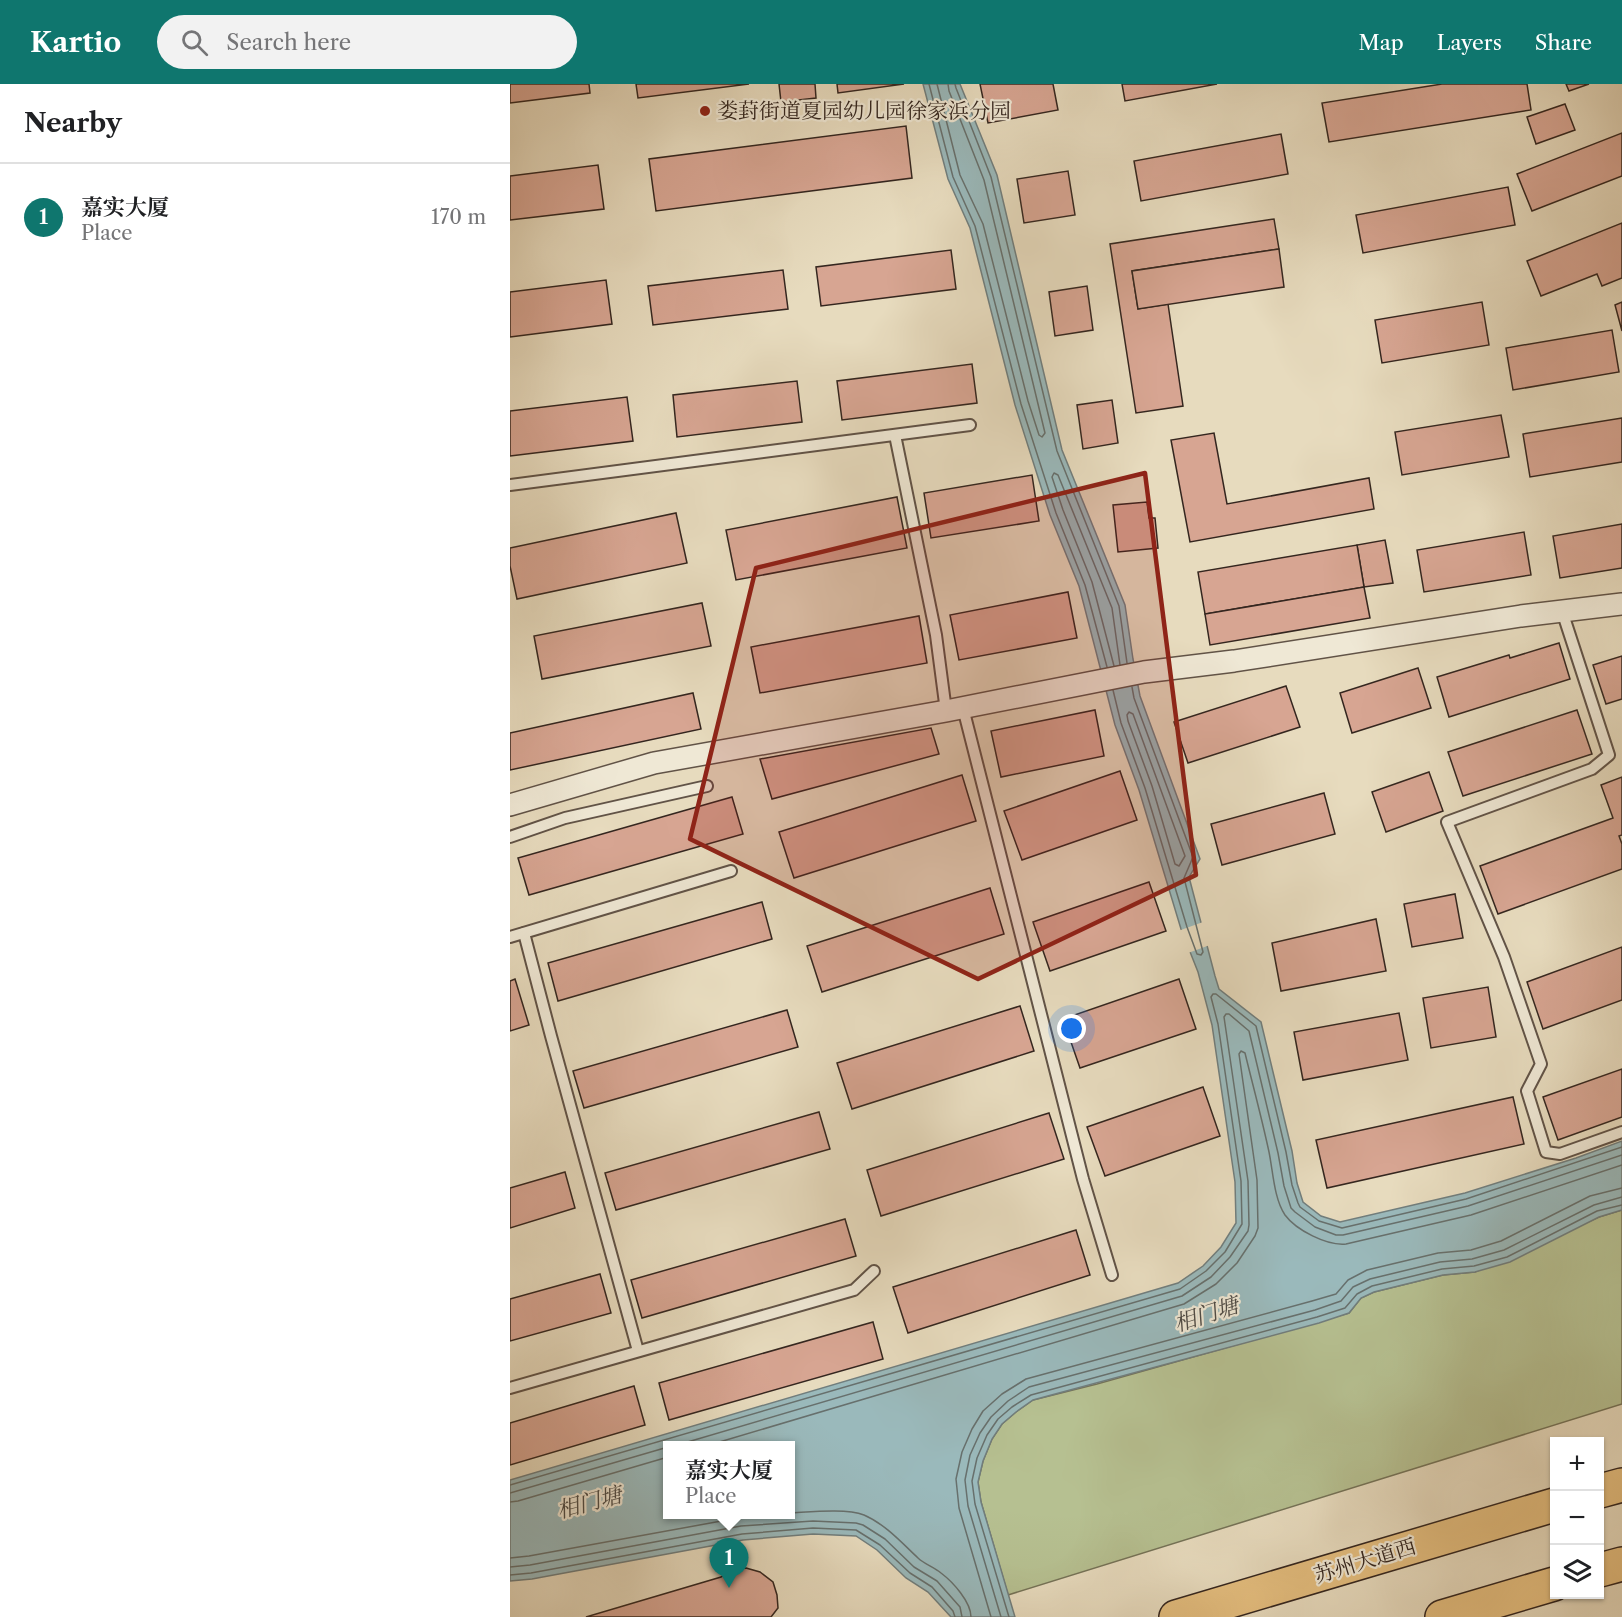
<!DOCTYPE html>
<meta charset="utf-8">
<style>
body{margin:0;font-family:"Libre Caslon Text","Noto Serif SC",serif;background:#f2f2f2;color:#202124}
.controls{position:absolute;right:18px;bottom:18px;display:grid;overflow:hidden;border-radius:0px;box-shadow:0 2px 4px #0004}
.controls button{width:54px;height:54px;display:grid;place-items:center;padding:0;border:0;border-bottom:2px solid #e0e0e0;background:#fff;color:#202124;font:30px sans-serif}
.you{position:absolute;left:562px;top:945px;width:21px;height:21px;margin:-15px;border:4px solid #fff;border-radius:50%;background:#1a73e8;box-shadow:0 0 0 9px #1a73e833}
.badge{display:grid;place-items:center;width:39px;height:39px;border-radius:50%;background:#0f766e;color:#fff;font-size:20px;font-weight:700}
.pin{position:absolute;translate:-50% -50px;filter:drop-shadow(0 2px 3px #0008)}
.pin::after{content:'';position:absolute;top:32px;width:21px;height:18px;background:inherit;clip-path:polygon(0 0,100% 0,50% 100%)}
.popup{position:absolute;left:153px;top:1357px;width:132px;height:78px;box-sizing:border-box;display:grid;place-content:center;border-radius:0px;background:#fff;filter:drop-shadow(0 2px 4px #0005);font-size:20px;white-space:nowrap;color:#757577}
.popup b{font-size:22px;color:#202124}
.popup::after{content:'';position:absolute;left:50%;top:100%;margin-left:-12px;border:12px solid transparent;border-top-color:#fff}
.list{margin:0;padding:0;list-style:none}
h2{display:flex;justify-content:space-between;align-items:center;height:78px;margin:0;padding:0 24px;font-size:26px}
h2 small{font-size:20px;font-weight:400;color:#757577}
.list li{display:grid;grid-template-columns:39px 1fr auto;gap:18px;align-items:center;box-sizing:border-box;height:108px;padding:0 24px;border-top:2px solid #e0e0e0}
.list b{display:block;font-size:22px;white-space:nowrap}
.list p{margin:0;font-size:20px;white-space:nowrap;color:#757577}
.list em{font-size:20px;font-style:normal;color:#757577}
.icon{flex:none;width:33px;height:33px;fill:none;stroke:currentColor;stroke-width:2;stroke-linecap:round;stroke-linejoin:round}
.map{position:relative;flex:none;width:1112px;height:1533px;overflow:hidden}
header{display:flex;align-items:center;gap:36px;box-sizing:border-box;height:84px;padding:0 30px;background:#0f766e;color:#fff}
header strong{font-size:28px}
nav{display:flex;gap:33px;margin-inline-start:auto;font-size:21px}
.search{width:420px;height:54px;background:#f2f2f2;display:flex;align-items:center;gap:15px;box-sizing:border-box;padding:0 21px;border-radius:33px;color:#757577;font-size:22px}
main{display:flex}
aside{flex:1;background:#fff}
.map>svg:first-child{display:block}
.green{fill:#b6c091;stroke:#757358;stroke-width:1.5}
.water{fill:#9ab9bb;stroke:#717e7d;stroke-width:1.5;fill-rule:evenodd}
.pier{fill:#e7dbbe}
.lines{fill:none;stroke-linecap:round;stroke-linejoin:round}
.shore{stroke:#67706d;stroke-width:1.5}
.building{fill:#d7a592;stroke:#34261f;stroke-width:1.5}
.service-casing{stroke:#615347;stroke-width:14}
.minor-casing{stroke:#615347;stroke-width:24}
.primary-casing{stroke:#34261f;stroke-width:36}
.service{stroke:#efe8d5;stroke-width:10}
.minor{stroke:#efe8d5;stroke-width:21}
.primary{stroke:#e4be7f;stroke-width:33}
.marked{fill:#8f2418;fill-opacity:0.2;stroke:#8f2418;stroke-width:4.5;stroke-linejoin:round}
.poi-dot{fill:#8f2418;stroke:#efe8d5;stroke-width:2}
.labels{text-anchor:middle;stroke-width:4.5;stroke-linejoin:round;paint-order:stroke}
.poi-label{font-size:21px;fill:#34261f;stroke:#efe8d5;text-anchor:start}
.street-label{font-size:21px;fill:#34261f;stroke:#efe8d5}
.water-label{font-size:22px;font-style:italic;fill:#4e4b46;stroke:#efe8d5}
</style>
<header>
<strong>Kartio</strong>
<div class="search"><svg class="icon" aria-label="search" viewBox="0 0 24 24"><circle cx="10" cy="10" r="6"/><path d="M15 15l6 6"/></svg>Search here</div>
<nav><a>Map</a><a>Layers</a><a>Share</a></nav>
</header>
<main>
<aside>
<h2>Nearby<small></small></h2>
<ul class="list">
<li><span class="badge">1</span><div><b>嘉实大厦</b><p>Place</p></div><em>170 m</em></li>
</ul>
</aside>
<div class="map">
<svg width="1112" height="1533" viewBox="0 0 1112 1533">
<rect width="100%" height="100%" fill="#e7dbbe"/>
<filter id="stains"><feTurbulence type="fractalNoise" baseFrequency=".00333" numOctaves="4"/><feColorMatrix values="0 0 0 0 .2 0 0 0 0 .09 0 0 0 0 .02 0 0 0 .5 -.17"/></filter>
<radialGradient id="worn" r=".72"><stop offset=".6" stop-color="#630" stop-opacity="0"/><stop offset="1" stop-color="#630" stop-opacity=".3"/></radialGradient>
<polygon class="green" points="1112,1126 1112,1320 498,1511 471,1418 468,1398 473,1377 482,1355 492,1340 506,1328 523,1316 587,1300 839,1229 851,1214 864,1208 933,1191 965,1188 1089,1133"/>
<path class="water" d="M 413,0 L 450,0 L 487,91 L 552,366 L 615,521 L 623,575 L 630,612 L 690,775 L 679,793 L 705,892 L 709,905 L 751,938 L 782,1067 L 787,1099 L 793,1118 L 811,1132 L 830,1138 L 955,1109 L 1066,1074 L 1112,1057 L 1112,1126 L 1089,1133 L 1000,1178 L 965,1188 L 933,1191 L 864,1208 L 851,1214 L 839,1229 L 809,1239 L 523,1316 L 506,1328 L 492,1340 L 482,1355 L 473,1377 L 468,1398 L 471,1418 L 505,1533 L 441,1533 L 418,1508 L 396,1494 L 367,1466 L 346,1452 L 303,1450 L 233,1456 L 22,1495 L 0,1497 L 0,1396 L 668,1199 L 693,1182 L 711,1163 L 726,1139 L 725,1098 L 702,941 L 688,888 L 671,845 L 629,706 L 605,641 L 569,502 L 540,431 L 505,321 L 460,144 L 438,95 ZM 158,1362 L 280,1362 L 280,1430 L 158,1430 Z"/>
<polygon class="pier" points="693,838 700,861 678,869 668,847"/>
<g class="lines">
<g class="shore">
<polyline points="419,0 443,93 465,142 511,320 546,429 575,501 597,583"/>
<polyline points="427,0 450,91 473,140 518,317 529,351 532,353 535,349 474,96 439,7 438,0"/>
<polyline points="445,0 446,4 481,93 547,367 609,522 617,579"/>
<polyline points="604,582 582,498 553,426 542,393 544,389 548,391 602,524 610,581"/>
<polyline points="603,606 611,639 635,704 677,843 687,870 691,871 693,868 674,794 683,773 624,614 622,603"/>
<polygon points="619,628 623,630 675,772 669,782 665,780 642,702 618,637 617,631"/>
<polyline points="164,1362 672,1212 701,1193 720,1173 738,1147 739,1141 738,1097 714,933 716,930 719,930 739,947 768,1069 774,1102 781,1124 785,1128 805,1143 826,1151 833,1151 958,1122 1112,1071"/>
<path d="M 196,1362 L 674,1220 L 706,1200 L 727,1179 L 745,1152 L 748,1144 L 747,1096 L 729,970 L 731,967 L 735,969 C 743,1002 752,1035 759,1068 C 763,1087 764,1115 775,1131 C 786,1146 817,1162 836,1160 L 961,1131 L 1112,1081"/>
<polyline points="0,1401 670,1205 696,1187 715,1168 732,1140 731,1097 708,940 701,913 703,910 706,910 746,942 776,1068 782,1101 788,1119 790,1123 809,1137 832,1144 956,1115 1112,1063"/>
<polyline points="0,1409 158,1363"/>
<polyline points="0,1418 8,1417 158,1373"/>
<path d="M 280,1429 C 300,1428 336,1424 354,1431 C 375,1440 392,1459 408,1474 C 414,1480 424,1483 431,1489 C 443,1498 461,1518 461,1533"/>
<polyline points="0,1474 19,1472 228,1434 263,1430"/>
<polyline points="0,1483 20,1481 231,1442 303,1437 346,1439 353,1441 375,1455 404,1483 427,1497 450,1523 452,1533"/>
<polyline points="0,1491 21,1489 232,1450 303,1444 346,1446 370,1461 400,1489 422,1503 443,1527 445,1533"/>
<polyline points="481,1533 449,1424 446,1395 452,1368 462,1345 473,1327 492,1310 516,1295 802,1217 826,1210 838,1196 857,1186 928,1169 961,1166 991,1157 1080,1112 1112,1104"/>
<polyline points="491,1533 458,1422 455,1396 460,1371 470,1349 481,1333 498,1317 519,1303 805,1226 831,1217 843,1203 860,1195 930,1178 962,1175 994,1166 1084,1121 1112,1113"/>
<polyline points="499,1533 465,1420 462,1397 467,1374 477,1351 488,1335 502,1323 521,1311 807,1233 835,1224 847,1210 862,1202 932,1185 964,1182 997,1173 1087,1127 1112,1121"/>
</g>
</g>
<g class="building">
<polygon points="0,0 79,0 80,9 0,19"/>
<polygon points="126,0 239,0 128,14"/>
<polygon points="269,0 305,0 306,14 271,18"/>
<polygon points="327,0 394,0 328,9"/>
<polygon points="470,0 543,0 548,26 478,39"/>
<polygon points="612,0 707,0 615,17"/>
<polygon points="932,0 1017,0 1021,26 819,58 812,19"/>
<polygon points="1056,0 1079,0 1059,7"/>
<polygon points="1055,20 1065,46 1026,60 1017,33"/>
<polygon points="396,42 402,94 146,127 139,75"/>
<polygon points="1112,49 1112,92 1022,127 1007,90"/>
<polygon points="771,50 778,90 631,117 624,77"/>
<polygon points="88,81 94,125 0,136 0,92"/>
<polygon points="558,87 565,131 514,139 507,95"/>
<polygon points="998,103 1005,141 853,169 846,131"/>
<polygon points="764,135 769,165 622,187 628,225 658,220 673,322 626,329 600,160"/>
<polygon points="1112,139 1112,194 1092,202 1087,190 1031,212 1017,177"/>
<polygon points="769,165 774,203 628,225 622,187"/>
<polygon points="441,166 446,205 311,222 306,183"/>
<polygon points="273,186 278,225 143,241 138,202"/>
<polygon points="96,196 102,240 0,253 0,208"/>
<polygon points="577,202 583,246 545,252 539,208"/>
<polygon points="972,218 979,261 872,279 865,236"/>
<polygon points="1112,218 1112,247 1105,221"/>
<polygon points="1102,246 1109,288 1003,306 996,264"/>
<polygon points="462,280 467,319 332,336 327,297"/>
<polygon points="287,297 292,338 167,353 163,311"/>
<polygon points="117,313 123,357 0,372 0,327"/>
<polygon points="602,316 608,359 573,365 567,321"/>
<polygon points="991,331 999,373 892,391 885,348"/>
<polygon points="1112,334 1112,378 1020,393 1013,350"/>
<polygon points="704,349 717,420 859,394 864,425 680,458 661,356"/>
<polygon points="522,391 529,437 421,454 414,409"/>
<polygon points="387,413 397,464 226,496 216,446"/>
<polygon points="637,418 639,434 645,434 648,464 608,468 603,421"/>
<polygon points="166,429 177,479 7,515 0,482 0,464"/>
<polygon points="1112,440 1112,484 1050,494 1043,452"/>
<polygon points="1014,448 1021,491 914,508 907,466"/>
<polygon points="875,456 883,499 854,503 847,461"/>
<polygon points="847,461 854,503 695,530 688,488"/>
<polygon points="854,503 860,534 700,561 695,530"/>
<polygon points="558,508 567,554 449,576 440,531"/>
<polygon points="192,519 201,562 32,595 24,552"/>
<polygon points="409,532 417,579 250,609 241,563"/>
<polygon points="1049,559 1060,595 939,633 927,593 999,571 1000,574"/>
<polygon points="1112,572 1112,615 1096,620 1083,581"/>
<polygon points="908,584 921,624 842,649 830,609"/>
<polygon points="776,602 790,643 678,679 664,638"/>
<polygon points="183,609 191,645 0,686 0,649"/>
<polygon points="585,626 594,672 491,693 481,647"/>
<polygon points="1067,626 1082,670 953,712 938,668"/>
<polygon points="421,644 429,670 262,715 250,675"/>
<polygon points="610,687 627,736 512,776 494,727"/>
<polygon points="919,688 933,727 876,748 862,708"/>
<polygon points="452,691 466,737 284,794 269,748"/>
<polygon points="1112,693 1112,751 1109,752 1112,760 1112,785 988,830 970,782 1103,734 1091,701"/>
<polygon points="814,709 825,750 712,781 701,740"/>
<polygon points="222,713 233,750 19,811 8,774"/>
<polygon points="639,798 656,847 540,887 523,838"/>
<polygon points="480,804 494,850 312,908 297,862"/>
<polygon points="945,810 953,854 902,863 894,820"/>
<polygon points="252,818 262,855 48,917 38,879"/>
<polygon points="866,835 876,887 771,907 762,859"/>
<polygon points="1112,863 1112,916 1033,945 1017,898"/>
<polygon points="5,895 19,941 0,947 0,897"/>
<polygon points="669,895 686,945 570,984 553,935"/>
<polygon points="978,903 986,953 921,964 913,914"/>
<polygon points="510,922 524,967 342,1025 327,979"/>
<polygon points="277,926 288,963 74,1024 63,987"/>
<polygon points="889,929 898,976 793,996 784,948"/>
<polygon points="1112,985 1112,1033 1048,1056 1033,1013"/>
<polygon points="693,1003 710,1052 595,1092 577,1043"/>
<polygon points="1003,1013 1014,1060 817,1104 806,1056"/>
<polygon points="309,1028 320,1065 106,1126 95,1089"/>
<polygon points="539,1029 554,1075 371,1132 357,1086"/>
<polygon points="55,1088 65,1124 0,1144 0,1104"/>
<polygon points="335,1135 346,1172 132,1234 121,1196"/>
<polygon points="566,1146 580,1191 398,1249 383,1203"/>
<polygon points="90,1190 101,1229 0,1257 0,1215"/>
<polygon points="363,1238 373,1275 159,1336 149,1299"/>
<polygon points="124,1302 135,1341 0,1381 0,1339"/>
<polygon points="236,1484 250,1488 263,1498 267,1511 268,1524 261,1533 76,1533 211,1493 221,1486"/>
</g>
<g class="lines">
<defs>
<g id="service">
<polyline points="385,351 426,551 436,627"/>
<polyline points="0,401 460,341"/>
<polyline points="1052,527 1099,671 1082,685 937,738 994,873 1031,980 1017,1007 1036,1068 1050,1070 1112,1048"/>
<polyline points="453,624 573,1095 602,1191"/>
<polyline points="0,753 55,734 197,702"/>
<polyline points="14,849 41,952 128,1267"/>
<polyline points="0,853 221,787"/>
<polyline points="0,1304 344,1206 364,1187"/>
</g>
<polyline id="minor" points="0,721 144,679 436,627 634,588 724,577 1011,532 1112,520"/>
<g id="primary">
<polyline points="1090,1407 1112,1401"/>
<polyline points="1090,1486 1112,1480"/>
<polyline points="666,1533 1044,1421"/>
<polyline points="932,1533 1044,1500"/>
</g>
</defs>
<use href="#service" class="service-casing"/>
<use href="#minor" class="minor-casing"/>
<use href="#primary" class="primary-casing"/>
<use href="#service" class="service"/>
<use href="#minor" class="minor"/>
<use href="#primary" class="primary"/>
</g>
<path class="marked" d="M 635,389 L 686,791 L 468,895 L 180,755 L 246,484 Z"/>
<circle class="poi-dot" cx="195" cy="27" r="6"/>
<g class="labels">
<g class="poi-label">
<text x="207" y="34">娄葑街道夏园幼儿园徐家浜分园</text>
</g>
<g class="street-label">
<text transform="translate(855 1477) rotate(-17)" y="7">苏州大道西</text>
</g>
<g class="water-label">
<text transform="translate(696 1230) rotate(-18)" y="8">相门塘</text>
<text transform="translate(79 1418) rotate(-15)" y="8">相门塘</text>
</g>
</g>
<rect width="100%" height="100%" filter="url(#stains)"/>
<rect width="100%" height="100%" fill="url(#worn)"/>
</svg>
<div class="controls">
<button>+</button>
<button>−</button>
<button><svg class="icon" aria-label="layers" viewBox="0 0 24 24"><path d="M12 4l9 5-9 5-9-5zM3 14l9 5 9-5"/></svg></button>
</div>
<div class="you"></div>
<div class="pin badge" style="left:219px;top:1504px">1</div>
<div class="popup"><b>嘉实大厦</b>Place</div>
</div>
</main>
